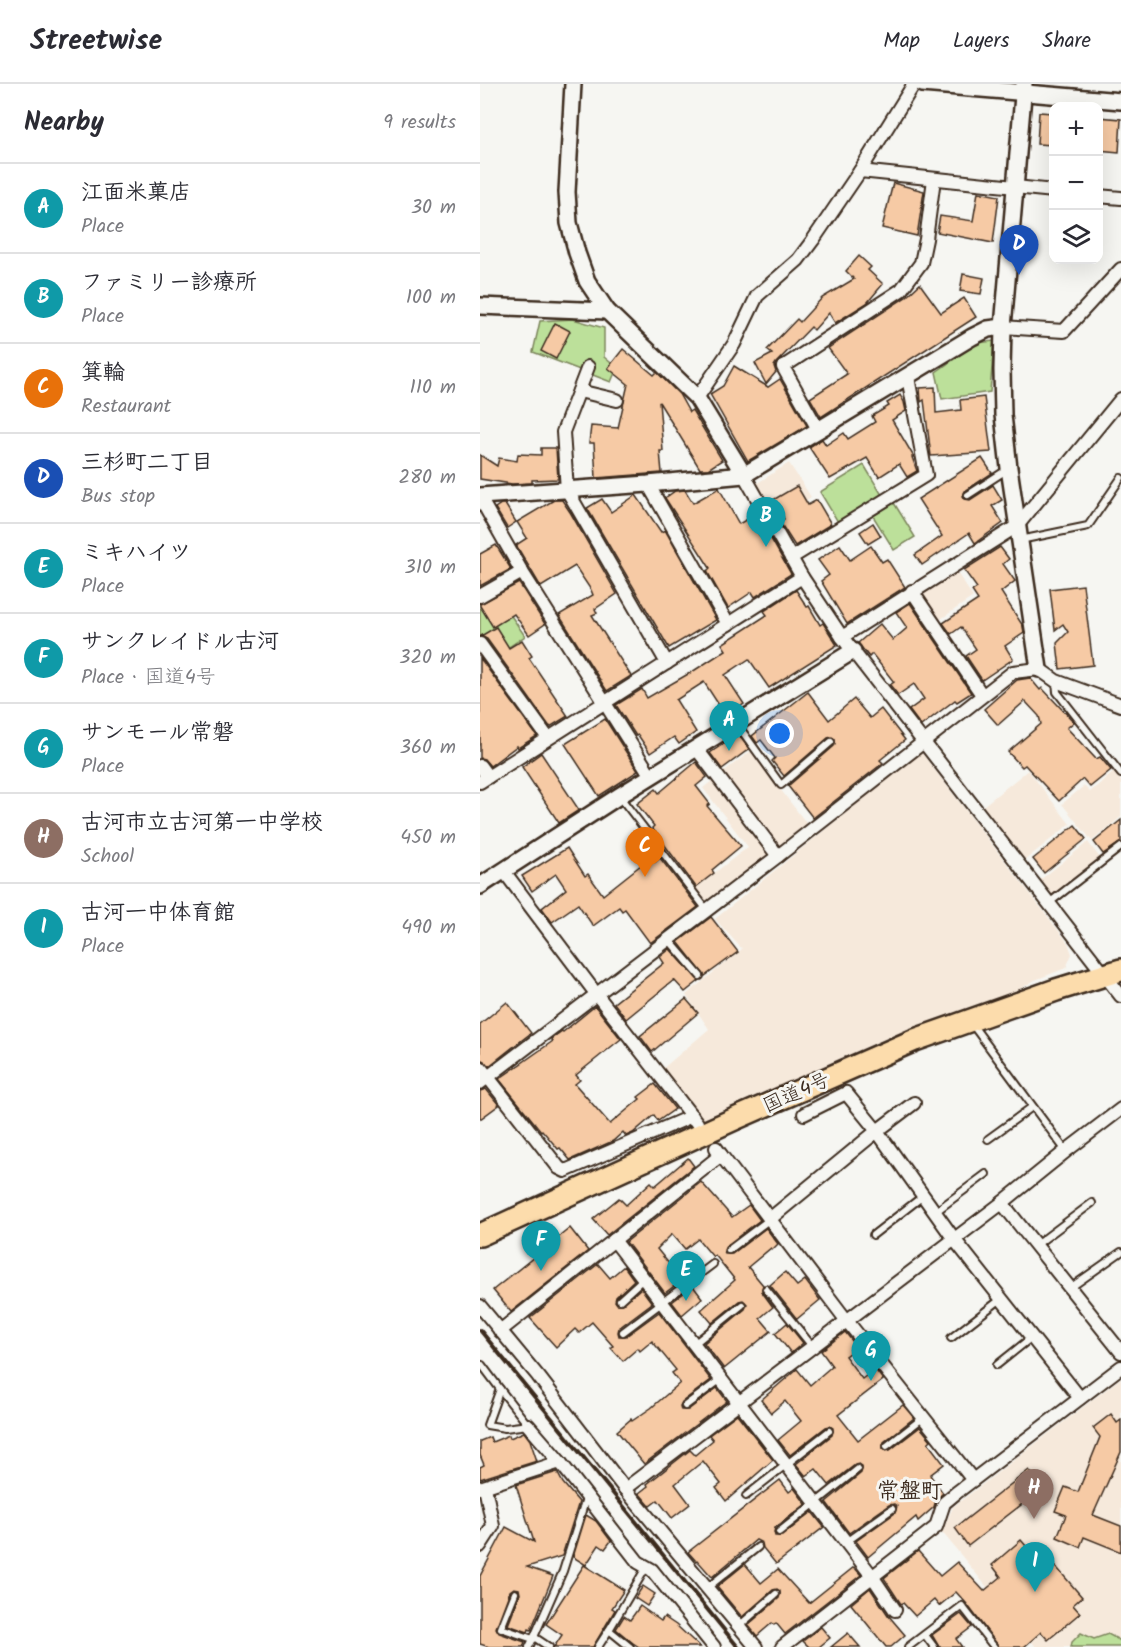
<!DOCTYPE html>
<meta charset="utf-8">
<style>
body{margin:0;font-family:Kalam,"Klee One",sans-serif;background:#f7f7f7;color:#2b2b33}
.controls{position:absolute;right:18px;top:18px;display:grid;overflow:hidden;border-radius:12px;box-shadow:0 6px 24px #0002}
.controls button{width:54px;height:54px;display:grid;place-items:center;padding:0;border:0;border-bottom:2px solid #e1e1e2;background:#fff;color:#2b2b33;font:30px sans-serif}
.you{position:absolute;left:300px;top:650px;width:21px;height:21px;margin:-15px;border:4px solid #fff;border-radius:50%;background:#1a73e8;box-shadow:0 0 0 9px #1a73e833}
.badge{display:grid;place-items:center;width:39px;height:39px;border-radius:50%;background:#c8321e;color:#fff;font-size:20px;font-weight:700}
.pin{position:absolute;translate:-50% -50px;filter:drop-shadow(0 2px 3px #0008)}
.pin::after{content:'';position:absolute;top:32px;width:21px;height:18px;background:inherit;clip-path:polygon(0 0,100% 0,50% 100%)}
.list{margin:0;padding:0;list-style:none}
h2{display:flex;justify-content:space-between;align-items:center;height:78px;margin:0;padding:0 24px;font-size:26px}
h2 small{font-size:20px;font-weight:400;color:#7c7c81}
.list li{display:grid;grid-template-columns:39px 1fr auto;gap:18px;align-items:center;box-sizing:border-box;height:90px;padding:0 24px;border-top:2px solid #e1e1e2}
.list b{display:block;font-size:22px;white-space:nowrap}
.list p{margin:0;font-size:20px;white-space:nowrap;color:#7c7c81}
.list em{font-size:20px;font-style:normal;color:#7c7c81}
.icon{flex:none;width:33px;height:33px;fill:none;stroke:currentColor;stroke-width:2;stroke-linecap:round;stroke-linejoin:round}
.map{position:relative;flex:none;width:641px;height:1563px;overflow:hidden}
header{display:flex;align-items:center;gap:36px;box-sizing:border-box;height:84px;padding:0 30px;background:#fff;border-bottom:2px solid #e1e1e2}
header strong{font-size:28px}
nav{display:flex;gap:33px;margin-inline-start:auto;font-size:21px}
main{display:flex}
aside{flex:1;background:#fff}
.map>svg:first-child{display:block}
.built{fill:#f6e9db}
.green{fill:#bce09a;stroke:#7c855c;stroke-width:1.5}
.building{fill:#f6caa5;stroke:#3b2a1e;stroke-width:1.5}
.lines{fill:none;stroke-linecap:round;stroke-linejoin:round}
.service-casing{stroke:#3b2a1e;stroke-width:10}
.minor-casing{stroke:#3b2a1e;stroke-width:16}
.tertiary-casing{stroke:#3b2a1e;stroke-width:20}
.trunk-casing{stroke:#3b2a1e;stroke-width:26}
.service{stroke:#f6f6f2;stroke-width:6}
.minor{stroke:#f6f6f2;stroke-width:12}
.tertiary{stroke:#f6f6f2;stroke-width:15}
.trunk{stroke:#fcdcac;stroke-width:21}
.rail{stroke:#3b2a1e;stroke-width:4}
.labels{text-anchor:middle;stroke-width:6;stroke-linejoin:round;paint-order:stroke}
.street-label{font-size:20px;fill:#3b2a1e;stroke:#f6f6f2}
.quarter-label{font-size:22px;font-weight:bold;fill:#3b2a1e;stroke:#f6f6f2}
</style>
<header>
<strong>Streetwise</strong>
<nav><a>Map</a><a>Layers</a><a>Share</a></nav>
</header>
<main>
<aside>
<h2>Nearby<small>9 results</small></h2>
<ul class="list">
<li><span class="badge" style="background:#0f9aa8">A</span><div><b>江面米菓店</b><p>Place</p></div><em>30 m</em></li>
<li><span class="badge" style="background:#0f9aa8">B</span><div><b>ファミリー診療所</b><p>Place</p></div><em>100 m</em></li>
<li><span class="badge" style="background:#e8710a">C</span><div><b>箕輪</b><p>Restaurant</p></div><em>110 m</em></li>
<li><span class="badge" style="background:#1a4fb4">D</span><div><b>三杉町二丁目</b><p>Bus stop</p></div><em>280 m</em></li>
<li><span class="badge" style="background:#0f9aa8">E</span><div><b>ミキハイツ</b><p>Place</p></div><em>310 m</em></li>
<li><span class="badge" style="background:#0f9aa8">F</span><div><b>サンクレイドル古河</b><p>Place · 国道4号</p></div><em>320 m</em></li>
<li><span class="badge" style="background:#0f9aa8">G</span><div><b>サンモール常磐</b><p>Place</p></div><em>360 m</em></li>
<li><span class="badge" style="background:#8d6e63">H</span><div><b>古河市立古河第一中学校</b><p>School</p></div><em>450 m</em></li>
<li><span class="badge" style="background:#0f9aa8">I</span><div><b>古河一中体育館</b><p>Place</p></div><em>490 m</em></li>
</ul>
</aside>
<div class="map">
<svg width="641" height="1563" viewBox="0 0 641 1563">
<rect width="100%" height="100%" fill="#f6f6f2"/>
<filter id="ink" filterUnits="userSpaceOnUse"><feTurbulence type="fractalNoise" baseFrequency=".0167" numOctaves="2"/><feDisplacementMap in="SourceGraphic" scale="12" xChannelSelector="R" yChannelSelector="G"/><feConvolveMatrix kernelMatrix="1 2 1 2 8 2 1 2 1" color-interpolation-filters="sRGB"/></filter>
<g filter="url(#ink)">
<g class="built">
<polygon points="309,379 331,413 298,435 276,400"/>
<polygon points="476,487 493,513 458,537 440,510"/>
<polygon points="271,667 327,740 299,761 243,688"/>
<polygon points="441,668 588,859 592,870 586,884 555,896 538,906 407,954 221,1038 181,986 229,945 206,911 262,865 235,835"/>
<polygon points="548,686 590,740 545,776 503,722"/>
<polygon points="634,688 641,697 641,733 612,757 582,720 604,702 610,708"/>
<polygon points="233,696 292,772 228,821 215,804 268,763 223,704"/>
<polygon points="608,758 620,774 572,812 560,796"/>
<polygon points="641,1294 641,1563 556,1563 462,1448 473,1423"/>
</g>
<g class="green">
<polygon points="93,235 124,244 124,273 137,284 131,298 53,268 60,237"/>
<polygon points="514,257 510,308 462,315 456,288 497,259"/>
<polygon points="384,381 402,411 358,438 340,408"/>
<polygon points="414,419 435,453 414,466 393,432"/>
<polygon points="14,507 45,552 13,574 0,556 0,517"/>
<polygon points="601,1549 614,1555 628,1550 641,1557 641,1563 591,1563 592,1558"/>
</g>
<g class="building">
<polygon points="559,28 573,29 573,61 557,60"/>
<polygon points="618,33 641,35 639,68 618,66"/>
<polygon points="413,99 444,107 437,152 402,144"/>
<polygon points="498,108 519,112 513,159 457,148 460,132 493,137"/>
<polygon points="379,172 391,183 388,186 403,200 387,219 355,239 349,229 334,246 331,243 296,279 294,282 296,288 286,300 275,279 292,270 287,266 317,235 320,238 342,214 374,195 366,187"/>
<polygon points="483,190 504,194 501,210 480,207"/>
<polygon points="440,200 461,229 484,214 496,233 341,333 330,314 367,290 348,264 426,213"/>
<polygon points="75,239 90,247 76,275 61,267"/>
<polygon points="143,265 174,291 177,288 199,310 209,328 212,326 242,376 228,385 220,385 179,318 183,367 180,367 182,389 116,394 114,359 109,359 111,342 138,344 148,300 128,284"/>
<polygon points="254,282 288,303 300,295 327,342 268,377 230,310 243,302"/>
<polygon points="455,303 456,329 481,326 480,316 504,313 511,368 451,372 444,316 441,318 440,304"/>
<polygon points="420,311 424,318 426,327 412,336 434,373 432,373 437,387 427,393 419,380 399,393 387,374 350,395 329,363 342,355 346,361 364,349 368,355 395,338 392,332 409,322 407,319"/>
<polygon points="61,364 76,364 78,395 52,396 52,399 32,400 0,395 0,371 17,382 19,374 37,377 38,370 61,371"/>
<polygon points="502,374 512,389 485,407 483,412 485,415 490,416 513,401 522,416 512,422 523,439 495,459 489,449 442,481 435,471 462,452 438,415"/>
<polygon points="317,402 328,421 337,416 351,440 315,462 301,440 300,437 304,435 293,416"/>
<polygon points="239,404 259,440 269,434 280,452 287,448 311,490 275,513 272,508 248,524 227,487 230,484 185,414 195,407 205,406 213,419"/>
<polygon points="156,411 181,448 185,446 236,536 189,564 107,424 122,415 131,428"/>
<polygon points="74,416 82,416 90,428 137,510 115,525 117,529 112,531 151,592 127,607 79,531 113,511 111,506 95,482 61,503 36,461 47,454 37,438"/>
<polygon points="21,420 25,420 36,438 27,444 15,424"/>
<polygon points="393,439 401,452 388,460 380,448"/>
<polygon points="16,461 31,485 0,502 0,470"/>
<polygon points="360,461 370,476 391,462 402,478 407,475 425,503 367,540 341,497 349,491 338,476"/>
<polygon points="520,463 529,475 523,480 535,497 521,508 543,542 544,549 525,562 533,575 502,596 486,572 496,565 481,543 471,550 463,539 498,516 492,507 497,504 484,486"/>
<polygon points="39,499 65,540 49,551 34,530 13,543 0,522 0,520"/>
<polygon points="603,501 613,581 580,585 577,559 588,548 583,540 575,546 570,505"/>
<polygon points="316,506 327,523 329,522 340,541 343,539 357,561 289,604 269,575 245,591 264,620 246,632 224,598 196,616 216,648 199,660 194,653 170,669 158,651 156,652 136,621 162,605 167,614 215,586 246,566 242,560 287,531 284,527"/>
<polygon points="430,519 491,609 477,618 475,616 441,642 429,626 444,615 434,600 418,611 410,601 414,598 392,570 389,573 378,559 400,540 413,556 427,544 416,528"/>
<polygon points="16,543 29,564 42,556 52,572 49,574 88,632 70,643 7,555 1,552"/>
<polygon points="0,574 57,652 38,664 37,662 10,682 4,675 0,674"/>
<polygon points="550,594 560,606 562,604 594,638 587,644 616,675 620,673 631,686 610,703 603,695 579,717 545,681 542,683 528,668 561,640 559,632 545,617 518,641 504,625 537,596"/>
<polygon points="328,608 349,636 374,615 390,634 401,625 425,656 400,676 403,679 333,734 308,702 354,662 355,655 352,653 348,654 304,692 292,677 295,674 281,656 277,659 272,652"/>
<polygon points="125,635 158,687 119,712 85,660"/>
<polygon points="258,650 269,665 242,685 230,669"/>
<polygon points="61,669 99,726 79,739 42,683"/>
<polygon points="216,678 227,693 216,702 230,720 227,722 261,762 232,786 234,789 216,803 172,744 174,742 157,720 176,705 179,709"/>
<polygon points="641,736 641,758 623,770 614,758"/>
<polygon points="595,741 606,755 564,789 553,775"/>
<polygon points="87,764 105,792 108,790 123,811 171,773 175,778 180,774 218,823 170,859 145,825 142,827 139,823 113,842 98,820 72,838 62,824 86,805 76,790 52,807 42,792"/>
<polygon points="231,833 258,868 225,892 198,858"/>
<polygon points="190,865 219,897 205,908 194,896 146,935 134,919 184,879 180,873"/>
<polygon points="206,915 218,929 172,968 160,952"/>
<polygon points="27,918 51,949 9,982 0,975 0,940"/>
<polygon points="115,922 141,955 96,991 100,996 95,1000 130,1040 160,1015 158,1013 175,1000 195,1025 178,1037 174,1031 153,1049 146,1052 143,1048 133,1057 90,1076 80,1064 78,1065 62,1046 61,1047 19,995 73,957 71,955 82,947 83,948"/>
<polygon points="6,1005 19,1021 0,1035 0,1007"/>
<polygon points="208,1074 214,1082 127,1151 113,1135 139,1114 146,1121 171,1098 175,1102"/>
<polygon points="221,1098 252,1133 269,1121 280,1136 246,1162 244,1166 245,1170 252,1170 286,1144 298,1160 292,1166 291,1164 268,1183 283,1201 282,1208 293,1223 280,1234 291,1247 244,1285 224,1259 265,1225 267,1220 263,1216 259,1217 232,1239 221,1226 255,1196 235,1171 233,1173 218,1155 205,1165 192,1150 177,1165 190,1181 201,1172 214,1187 185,1209 146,1158"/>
<polygon points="90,1144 108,1167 31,1228 13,1206"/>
<polygon points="118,1180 130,1194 144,1182 154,1196 136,1213 135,1217 137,1220 143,1220 161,1204 172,1219 139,1244 138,1248 139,1252 146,1252 179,1228 231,1296 202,1318 200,1322 201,1326 208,1326 237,1304 247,1317 164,1380 137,1347 151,1335 152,1337 171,1324 200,1299 192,1289 196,1286 172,1257 160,1267 158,1264 143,1277 131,1264 133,1262 112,1238 99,1249 95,1245 76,1263 50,1234"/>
<polygon points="305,1188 317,1202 325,1196 340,1216 317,1235 290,1201"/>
<polygon points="213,1202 222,1214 202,1231 192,1218"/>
<polygon points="307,1239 323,1259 311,1269 295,1249"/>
<polygon points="365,1248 377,1263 365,1272 382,1295 395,1285 403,1296 358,1331 378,1356 423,1321 434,1334 404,1358 403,1365 406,1367 410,1366 440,1343 451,1356 448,1359 464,1380 450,1391 463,1409 456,1416 454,1423 438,1437 436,1433 388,1473 376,1457 415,1429 417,1422 414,1420 409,1421 369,1449 346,1418 381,1389 382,1382 379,1380 375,1381 349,1401 336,1385 326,1392 316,1380 352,1351 353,1344 350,1342 346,1343 310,1371 298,1356 321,1337 305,1317 291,1329 281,1316 317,1285 330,1301 352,1282 341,1267"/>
<polygon points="257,1330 293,1376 246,1417 236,1404 241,1400 223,1377 195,1400 210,1420 192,1434 178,1416 170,1422 159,1409 168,1402 167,1400 210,1366 215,1371 233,1356 229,1351"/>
<polygon points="631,1330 637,1339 641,1336 641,1368 613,1431 641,1442 641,1468 604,1453 600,1463 577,1453 586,1431 575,1427 585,1403 598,1408 620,1353 613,1344"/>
<polygon points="44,1348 50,1356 57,1377 0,1395 0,1383 4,1381 0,1371 0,1357 10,1353 12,1358 29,1351 30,1354"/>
<polygon points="549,1386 563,1404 488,1462 475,1444"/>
<polygon points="77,1388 83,1399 99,1418 82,1472 47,1483 73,1492 51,1546 49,1545 48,1548 28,1541 40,1510 39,1505 34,1504 30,1507 16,1544 19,1549 45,1558 43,1563 9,1563 0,1560 0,1492 26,1443 54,1458 36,1401"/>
<polygon points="300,1396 309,1408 314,1404 326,1420 295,1444 294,1448 295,1452 302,1452 332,1428 344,1443 296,1480 283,1464 282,1459 276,1456 232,1493 217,1476 216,1477 208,1468"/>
<polygon points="106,1431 116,1437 131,1457 125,1465 119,1461 106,1481 93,1473"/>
<polygon points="541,1456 552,1469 559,1463 602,1513 593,1521 600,1529 568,1556 561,1548 544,1563 519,1563 486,1519 476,1508 459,1522 454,1516 435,1532 423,1519 421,1520 404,1494 438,1467 460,1492 477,1478 504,1507 521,1493 512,1481"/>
<polygon points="265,1480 281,1499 298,1485 329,1519 374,1483 381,1491 305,1550 296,1539 294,1541 292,1539 277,1552 268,1541 299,1514 300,1507 297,1505 293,1506 262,1533 237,1503"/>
<polygon points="104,1481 144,1506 132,1524 135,1526 113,1563 74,1563 82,1551 66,1540"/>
<polygon points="163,1502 175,1510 167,1522 155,1514"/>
<polygon points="390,1504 408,1531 425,1551 411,1563 406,1563 371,1520"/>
<polygon points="160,1522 181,1537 184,1533 196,1541 220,1563 159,1563 153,1559 136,1545 144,1532 150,1536"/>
<polygon points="481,1530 492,1543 476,1555 482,1563 459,1563 452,1551"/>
<polygon points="341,1543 350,1554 339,1563 329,1563 323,1557"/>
<polygon points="368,1549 380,1563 351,1563"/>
</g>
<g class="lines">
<defs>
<g id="service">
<polyline points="488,411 528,385"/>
<polyline points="540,456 608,442 641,394"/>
<polyline points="576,597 577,608 641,690"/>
<polyline points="257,640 301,701 351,658"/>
<polyline points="140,713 227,826"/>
<polyline points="569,819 641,763"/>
<polyline points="189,856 220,892"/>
<polyline points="491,939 586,1067"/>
<polyline points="508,1055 552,1023"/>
<polyline points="455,1128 506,1090"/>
<polyline points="393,1151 443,1112"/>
<polyline points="556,1161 612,1119"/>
<polyline points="249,1166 290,1135"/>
<polyline points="590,1204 641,1168"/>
<polyline points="286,1205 332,1262"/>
<polyline points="140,1216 163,1195"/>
<polyline points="143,1248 233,1180"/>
<polyline points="471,1254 521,1215"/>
<polyline points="214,1260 262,1221"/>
<polyline points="2,1281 20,1305"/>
<polyline points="517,1281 552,1253"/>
<polygon points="20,1305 48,1341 25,1344 7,1341"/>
<polyline points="205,1322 241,1295"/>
<polyline points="407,1362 444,1333"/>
<polyline points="266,1412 349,1347"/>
<polyline points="299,1448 378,1385"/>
<polyline points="366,1458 412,1425"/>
<polyline points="227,1504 278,1463"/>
<polyline points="35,1509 21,1544 53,1555"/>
<polyline points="259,1542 296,1510"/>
<polyline points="445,1551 454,1563"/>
<polyline points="54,1553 83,1487 106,1414"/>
<polyline points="49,1563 54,1553 69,1563"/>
<polyline points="118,1563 129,1546"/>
<polyline points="150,1563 129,1546 167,1482"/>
<polyline points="428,1563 482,1522 514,1563"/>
</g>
<g id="minor">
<polyline points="380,87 574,107"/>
<polyline points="618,112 641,114"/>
<polyline points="523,243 584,247 641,185"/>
<polyline points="108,283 83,348 87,406 187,579"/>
<polyline points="99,307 137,316"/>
<polyline points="217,314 254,260 277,212 318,176 333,156 380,87 434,0"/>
<polyline points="339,347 303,283 421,206 441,179 446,155 454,95"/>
<polyline points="264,391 322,493 362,553 641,912"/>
<polyline points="168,400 248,540"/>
<polyline points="0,414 42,488 171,692"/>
<polyline points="311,474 446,391 428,293"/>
<polyline points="432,507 502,611"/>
<polyline points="0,512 42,488"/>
<polyline points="362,553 537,442 641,315"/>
<polyline points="0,560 68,654"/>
<polyline points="216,664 298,772"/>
<polyline points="0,682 8,693"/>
<polyline points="0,698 322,493"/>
<polyline points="23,786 117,911 217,1039"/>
<polyline points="0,983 79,1084 85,1087 212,1032"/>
<polyline points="0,999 298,772 533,588 559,585 576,597 641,621"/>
<polyline points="434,1019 397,1047 474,1155 600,1314"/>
<polyline points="241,1071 367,1237 493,1396"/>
<polyline points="522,1119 641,1268"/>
<polyline points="291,1134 397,1047 366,1009 324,1030"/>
<polyline points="134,1156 392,1492 415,1526"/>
<polyline points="0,1222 58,1292 145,1405 276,1563"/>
<polyline points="20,1247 241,1071 236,1064"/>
<polyline points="48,1341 80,1378"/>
<polyline points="0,1404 80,1378 158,1478 172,1486 234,1563"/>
<polyline points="145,1405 522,1119 586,1067 641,1025"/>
<polyline points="0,1462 13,1442 5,1403"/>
<polyline points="302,1563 456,1443 464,1419 476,1409 641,1283"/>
</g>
<g id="tertiary">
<polyline points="93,0 87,108 89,139 97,169 107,197 127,227 217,314 264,391"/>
<polyline points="442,0 641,17"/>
<polyline points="544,0 523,243 522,286 523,331 529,384 559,585"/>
<polyline points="0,222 127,227"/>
<polyline points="0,412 168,400 264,391 492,253 508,245 523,243"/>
<polyline points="0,802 139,712 373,567"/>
</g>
<polyline id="trunk" points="0,1151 257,1034 435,956 576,906 641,886"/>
</defs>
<use href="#service" class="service-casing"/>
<use href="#minor" class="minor-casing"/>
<use href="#tertiary" class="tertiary-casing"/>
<use href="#trunk" class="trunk-casing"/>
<use href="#service" class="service"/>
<use href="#minor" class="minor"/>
<use href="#tertiary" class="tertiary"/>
<use href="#trunk" class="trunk"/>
<polyline class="rail" points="0,1246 258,1563"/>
</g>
</g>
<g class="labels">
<g class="street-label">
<text transform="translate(316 1008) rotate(-24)" y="7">国道4号</text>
</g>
<g class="quarter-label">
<text x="430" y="1414">常盤町</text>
</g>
</g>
</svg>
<div class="controls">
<button>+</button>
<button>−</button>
<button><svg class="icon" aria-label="layers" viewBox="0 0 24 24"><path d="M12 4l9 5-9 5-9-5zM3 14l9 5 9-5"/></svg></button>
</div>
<div class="you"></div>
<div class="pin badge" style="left:249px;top:667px;background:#0f9aa8">A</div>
<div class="pin badge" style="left:286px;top:463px;background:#0f9aa8">B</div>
<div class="pin badge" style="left:165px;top:793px;background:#e8710a">C</div>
<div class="pin badge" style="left:539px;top:191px;background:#1a4fb4">D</div>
<div class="pin badge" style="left:206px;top:1217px;background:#0f9aa8">E</div>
<div class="pin badge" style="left:61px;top:1187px;background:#0f9aa8">F</div>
<div class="pin badge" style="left:391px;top:1297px;background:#0f9aa8">G</div>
<div class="pin badge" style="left:554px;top:1435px;background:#8d6e63">H</div>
<div class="pin badge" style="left:555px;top:1508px;background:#0f9aa8">I</div>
</div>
</main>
